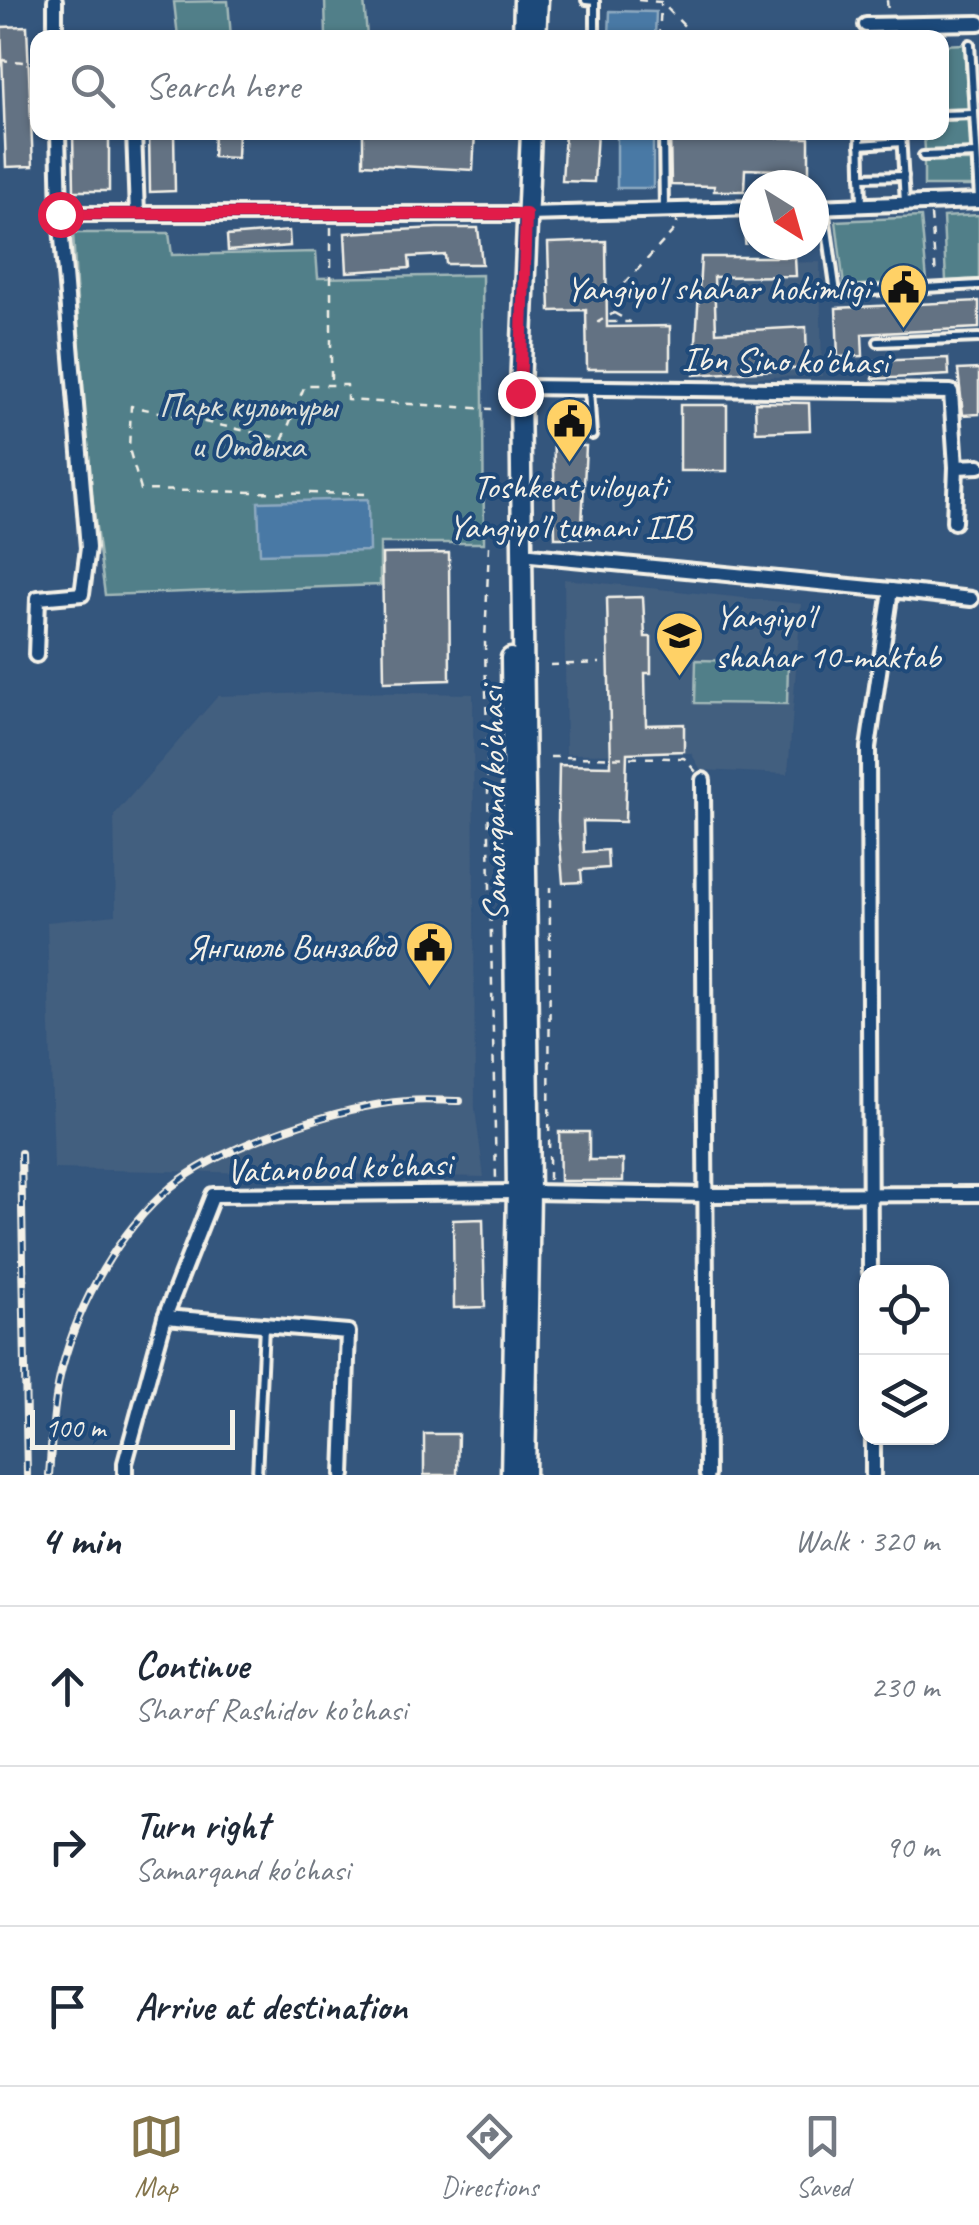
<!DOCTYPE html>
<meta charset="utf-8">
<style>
body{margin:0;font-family:Caveat,sans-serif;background:#f6f6f7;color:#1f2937}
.controls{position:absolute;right:30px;bottom:30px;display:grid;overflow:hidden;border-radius:20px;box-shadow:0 2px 8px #0004}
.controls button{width:90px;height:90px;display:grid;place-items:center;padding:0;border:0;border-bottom:2px solid #e0e1e3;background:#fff;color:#1f2937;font:50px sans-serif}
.compass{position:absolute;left:739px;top:170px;width:90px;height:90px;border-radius:50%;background:#fff;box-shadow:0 2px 8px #0004;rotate:143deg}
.scale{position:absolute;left:30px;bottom:25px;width:205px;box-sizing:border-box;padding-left:10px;border:5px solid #f4f1e8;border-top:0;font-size:28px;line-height:35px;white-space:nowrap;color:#f4f1e8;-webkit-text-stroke:8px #1f4a7a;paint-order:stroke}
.stop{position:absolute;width:30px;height:30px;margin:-22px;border:8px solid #e11d48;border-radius:50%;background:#fff}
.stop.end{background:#e11d48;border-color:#fff;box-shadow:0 2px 10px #0008}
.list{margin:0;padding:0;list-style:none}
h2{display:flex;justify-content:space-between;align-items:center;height:130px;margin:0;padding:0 40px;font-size:42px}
h2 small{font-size:32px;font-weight:400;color:#747a83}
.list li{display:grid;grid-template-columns:65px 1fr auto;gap:30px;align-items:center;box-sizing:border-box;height:160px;padding:0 40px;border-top:2px solid #e0e1e3}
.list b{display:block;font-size:38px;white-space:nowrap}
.list p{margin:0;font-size:32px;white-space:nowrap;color:#747a83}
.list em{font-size:32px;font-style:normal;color:#747a83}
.icon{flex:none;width:55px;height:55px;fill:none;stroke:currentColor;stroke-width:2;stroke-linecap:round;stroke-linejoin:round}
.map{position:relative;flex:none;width:979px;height:1475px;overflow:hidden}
.search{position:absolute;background:#fff;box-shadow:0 2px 8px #0004;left:30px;right:30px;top:30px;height:110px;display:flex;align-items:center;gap:25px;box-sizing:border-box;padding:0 35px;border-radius:20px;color:#747a83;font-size:38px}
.sheet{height:610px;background:#fff}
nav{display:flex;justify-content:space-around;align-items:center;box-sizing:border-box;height:140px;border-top:2px solid #e0e1e3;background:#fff;font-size:28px;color:#747a83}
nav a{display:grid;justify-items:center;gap:5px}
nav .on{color:#84754c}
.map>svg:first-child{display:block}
.built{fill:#425e7f}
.green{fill:#517f89;stroke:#a2b8b8;stroke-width:2.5}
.water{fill:#4979a5;stroke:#8da9c0;stroke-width:2.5}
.building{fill:#647283;stroke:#f4f1e8;stroke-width:2.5}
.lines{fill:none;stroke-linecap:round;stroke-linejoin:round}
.service-casing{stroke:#f4f1e8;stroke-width:14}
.minor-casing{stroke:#f4f1e8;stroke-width:20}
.secondary-casing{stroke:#f4f1e8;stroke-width:25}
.path{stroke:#f4f1e8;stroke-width:2.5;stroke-dasharray:8 8;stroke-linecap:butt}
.service{stroke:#1f4a7a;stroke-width:6}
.minor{stroke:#1f4a7a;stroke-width:12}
.secondary{stroke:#1f4a7a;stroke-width:18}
.rail-casing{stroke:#f4f1e8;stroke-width:8}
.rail{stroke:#1f4a7a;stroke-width:4;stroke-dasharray:11;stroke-linecap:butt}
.route{stroke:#e11d48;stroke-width:12}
.labels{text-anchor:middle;stroke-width:8;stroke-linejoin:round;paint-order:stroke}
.poi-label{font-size:35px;fill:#f4f1e8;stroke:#1f4a7a;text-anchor:end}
.street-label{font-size:35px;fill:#f4f1e8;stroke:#1f4a7a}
.park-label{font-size:35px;fill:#dce0da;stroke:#1f4a7a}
</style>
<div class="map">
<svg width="979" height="1475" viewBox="0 0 979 1475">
<rect width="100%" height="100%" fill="#34567d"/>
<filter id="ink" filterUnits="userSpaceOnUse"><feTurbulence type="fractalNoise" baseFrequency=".01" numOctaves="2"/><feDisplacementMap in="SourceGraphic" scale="20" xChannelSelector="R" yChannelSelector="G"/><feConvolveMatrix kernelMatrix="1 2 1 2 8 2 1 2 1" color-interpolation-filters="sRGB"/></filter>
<g filter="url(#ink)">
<g class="built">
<polygon points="820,262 822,376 700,378 699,264"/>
<polygon points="564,579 801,604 788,774 701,770 691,753 566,754"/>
<polygon points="343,692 473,694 475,1109 484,1177 54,1169 47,922 116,915 114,815 218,696"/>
</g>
<g class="green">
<polygon points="325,0 364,0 367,37 326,37"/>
<polygon points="228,1 231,37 178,37 174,2"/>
<polygon points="964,44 968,109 942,111 942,45"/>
<polygon points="970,118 971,149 925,151 924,133 942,132 942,119"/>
<rect x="924" y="161" width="48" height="25"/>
<polygon points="979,215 979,279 946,281 943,217"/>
<polygon points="921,217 927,281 844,286 836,221"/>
<polygon points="73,233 169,233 172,255 316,252 318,278 482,275 484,543 380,543 380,585 105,595 86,452"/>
<polygon points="696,660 788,662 787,704 695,703"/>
</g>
<g class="water">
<polygon points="610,11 656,12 655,37 609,37"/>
<rect x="617" y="133" width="36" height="55"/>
<polygon points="368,499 369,551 260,554 258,502"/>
</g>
<g class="building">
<polygon points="27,26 33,166 6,167 1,27"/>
<polygon points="73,132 109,132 109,191 74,191"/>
<polygon points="149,132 174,132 175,191 150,192"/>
<polygon points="214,132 238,132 237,158 213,157"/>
<polygon points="363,132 475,132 473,170 363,164"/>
<polygon points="565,132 597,132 594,182 562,181"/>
<polygon points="670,134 695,134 695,137 809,138 809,185 779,185 779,170 745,169 744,191 714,191 714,186 671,185"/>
<polygon points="437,228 478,228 482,264 446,264 445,255 409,257 410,268 347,272 345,233"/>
<polygon points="289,231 290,246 228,251 227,236"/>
<polygon points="606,241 607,327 670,326 670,369 587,369 586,310 550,311 548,243"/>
<polygon points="701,257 795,257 796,276 714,277 716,332 806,327 807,368 694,375"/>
<polygon points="979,301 979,328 862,334 863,356 838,357 836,308"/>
<polygon points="948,358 949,375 873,379 872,361"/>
<polygon points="979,369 979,414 963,415 958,370"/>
<polygon points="755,402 809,403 810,430 756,432"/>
<polygon points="553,403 581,403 581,446 586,446 582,524 592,524 592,538 555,538"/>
<rect x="680" y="405" width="47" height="66"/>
<polygon points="449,553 450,680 384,682 382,554"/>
<polygon points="643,597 645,637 651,637 651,673 645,673 646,725 684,724 684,751 627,753 625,822 583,821 584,852 607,850 608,868 581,870 582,882 563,883 558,821 559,765 611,766 607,598"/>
<polygon points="559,1132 589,1132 589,1160 623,1160 623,1181 560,1181"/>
<polygon points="483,1219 485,1307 454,1308 453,1220"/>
<polygon points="424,1434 458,1434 457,1475 424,1475"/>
</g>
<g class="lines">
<defs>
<g id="service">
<polyline points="586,0 595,1 595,38"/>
<polyline points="970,44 979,199"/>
<polyline points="942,115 974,114"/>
<polyline points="663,132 664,211"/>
<polyline points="860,132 862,205"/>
<polyline points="901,132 905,203"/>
<polyline points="860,145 901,142"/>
<polyline points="923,156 976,154"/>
<polyline points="861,177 904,176"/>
<polyline points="824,208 836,293 979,285"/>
<polyline points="878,342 979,338"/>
<polyline points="589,389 592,435"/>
<polyline points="257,1475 264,1326"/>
</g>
<g id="minor">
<polyline points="866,25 979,23"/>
<polyline points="55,38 55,0"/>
<polyline points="134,132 137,214"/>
<polyline points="814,207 979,201"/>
<polyline points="60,214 515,214"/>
<polyline points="527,214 754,208"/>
<polyline points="520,387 951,392 956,467 979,466"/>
<polyline points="954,522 956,467"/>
<polyline points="521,554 891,590"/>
<polyline points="36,655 38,598 82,594 88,548 60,214 58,132"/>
<polyline points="703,780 707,1475"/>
<polyline points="530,1192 707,1195 979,1194"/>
<polyline points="870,1272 868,748 891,590 971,599"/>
<polyline points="165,1317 348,1332 343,1475"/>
<polyline points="873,1438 873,1475"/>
<polyline points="125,1475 125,1463 165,1317 213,1195 517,1192"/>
</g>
<g id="secondary">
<polyline points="523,38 524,0"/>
<polyline points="536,38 538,0"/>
<polyline points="511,658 517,1192 511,1475"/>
<polyline points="525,1475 530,1192 520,387 531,132"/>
</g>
</defs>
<use href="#service" class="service-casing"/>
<use href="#minor" class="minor-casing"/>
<use href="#secondary" class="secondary-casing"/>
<g class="path">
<polyline points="638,0 661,2 696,38"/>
<polyline points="887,0 888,13"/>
<polyline points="659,38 661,4"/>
<polyline points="0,60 38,63"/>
<polyline points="931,215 936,277"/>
<polyline points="743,221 746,249"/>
<polyline points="331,227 331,384"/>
<polyline points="614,295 677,227 677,221"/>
<polygon points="614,313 630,322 598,322"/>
<polyline points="365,494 141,490 129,449 131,406 283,439 305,385 347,385 347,400 492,409"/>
<polyline points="489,546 485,642 496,1181"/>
<polyline points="550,665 600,663"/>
<polyline points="550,757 684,758 696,772"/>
<polyline points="549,1180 550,887"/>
</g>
<use href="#service" class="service"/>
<use href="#minor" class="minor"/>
<use href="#secondary" class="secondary"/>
<defs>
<g id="rail">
<polyline points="21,1153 27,1475"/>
<path d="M 49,1475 C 52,1440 53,1402 62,1368 C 79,1302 118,1232 171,1187 C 222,1145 341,1106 407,1101 C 424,1099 443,1101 460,1101"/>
</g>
</defs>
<use href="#rail" class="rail-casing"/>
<use href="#rail" class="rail"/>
</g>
</g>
<g class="lines" filter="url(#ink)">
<polyline class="route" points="60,214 526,214 520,393"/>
</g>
<defs>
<symbol id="civic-pin" viewBox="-11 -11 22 30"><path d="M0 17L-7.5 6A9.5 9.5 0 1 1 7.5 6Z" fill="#ffd166" stroke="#1f4a7a"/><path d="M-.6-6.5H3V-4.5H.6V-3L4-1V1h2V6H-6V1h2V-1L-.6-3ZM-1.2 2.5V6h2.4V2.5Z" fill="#111"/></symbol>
<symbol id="school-pin" viewBox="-11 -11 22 30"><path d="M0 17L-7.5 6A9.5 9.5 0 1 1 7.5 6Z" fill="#ffd166" stroke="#1f4a7a"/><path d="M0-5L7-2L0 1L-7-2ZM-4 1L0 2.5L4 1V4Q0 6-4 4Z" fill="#111"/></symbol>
</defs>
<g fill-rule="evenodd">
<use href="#civic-pin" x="876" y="260" width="55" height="75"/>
<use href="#civic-pin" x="542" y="394" width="55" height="75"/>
<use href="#school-pin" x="652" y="608" width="55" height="75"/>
<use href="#civic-pin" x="402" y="918" width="55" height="75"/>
</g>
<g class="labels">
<g class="poi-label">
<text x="869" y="300">Yangiyo'l shahar hokimligi</text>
<text x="570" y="498" text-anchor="middle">Toshkent viloyati<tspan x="570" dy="40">Yangiyo'l tumani IIB</tspan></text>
<text x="715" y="628" text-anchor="start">Yangiyo'l<tspan x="715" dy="40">shahar 10-maktab</tspan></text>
<text x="395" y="958">Янгиюль Винзавод</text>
</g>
<g class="street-label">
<text transform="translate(785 360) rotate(1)" y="12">Ibn Sino ko'chasi</text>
<text transform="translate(493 804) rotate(-91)" y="12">Samarqand ko'chasi</text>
<text transform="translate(339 1167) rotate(-2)" y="12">Vatanobod ko'chasi</text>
</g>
<g class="park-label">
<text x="248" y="417">Парк культуры<tspan x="248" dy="40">и Отдыха</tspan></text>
</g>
</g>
</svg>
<div class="controls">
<button><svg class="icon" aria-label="locate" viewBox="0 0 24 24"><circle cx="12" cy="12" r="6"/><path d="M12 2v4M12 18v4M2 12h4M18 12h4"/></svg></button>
<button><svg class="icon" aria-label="layers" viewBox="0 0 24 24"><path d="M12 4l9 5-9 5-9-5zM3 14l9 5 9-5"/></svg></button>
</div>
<svg class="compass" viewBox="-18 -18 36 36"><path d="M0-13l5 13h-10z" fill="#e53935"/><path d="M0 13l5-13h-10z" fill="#747a83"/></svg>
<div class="scale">100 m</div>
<div class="stop" style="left:60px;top:214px"></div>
<div class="stop end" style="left:520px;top:393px"></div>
<div class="search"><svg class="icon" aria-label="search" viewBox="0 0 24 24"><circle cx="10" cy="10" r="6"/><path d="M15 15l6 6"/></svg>Search here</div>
</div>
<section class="sheet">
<h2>4 min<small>Walk · 320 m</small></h2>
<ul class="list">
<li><svg class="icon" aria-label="ahead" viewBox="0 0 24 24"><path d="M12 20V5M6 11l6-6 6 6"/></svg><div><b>Continue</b><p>Sharof Rashidov ko’chasi</p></div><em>230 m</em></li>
<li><svg class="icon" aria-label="right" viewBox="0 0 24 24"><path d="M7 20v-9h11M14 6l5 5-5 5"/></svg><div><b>Turn right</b><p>Samarqand ko'chasi</p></div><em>90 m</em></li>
<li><svg class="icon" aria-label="arrive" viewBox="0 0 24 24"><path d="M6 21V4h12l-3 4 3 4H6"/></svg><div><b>Arrive at destination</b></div></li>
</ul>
</section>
<nav>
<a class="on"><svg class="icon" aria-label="map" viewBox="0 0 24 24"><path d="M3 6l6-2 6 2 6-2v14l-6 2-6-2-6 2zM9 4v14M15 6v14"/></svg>Map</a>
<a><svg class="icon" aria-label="directions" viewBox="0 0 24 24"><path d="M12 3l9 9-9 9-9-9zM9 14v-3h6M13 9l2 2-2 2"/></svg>Directions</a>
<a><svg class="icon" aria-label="saved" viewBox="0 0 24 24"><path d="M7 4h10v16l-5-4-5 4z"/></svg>Saved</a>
</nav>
